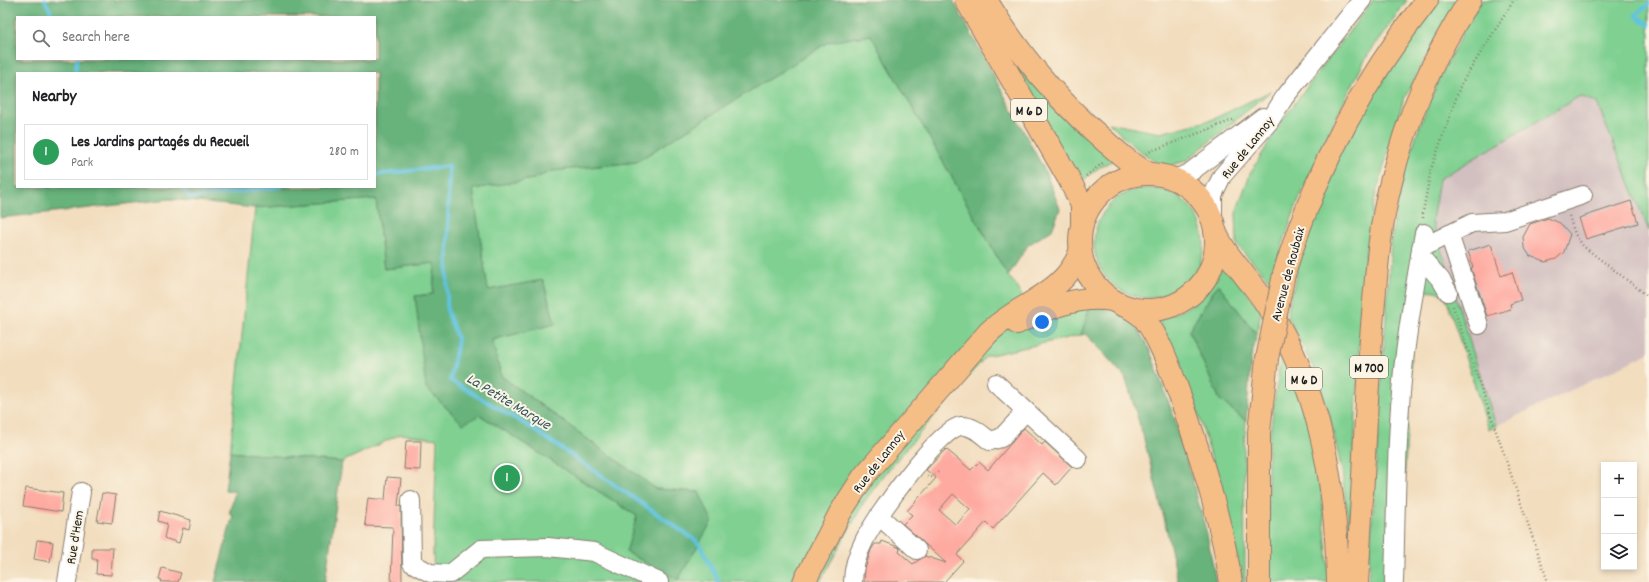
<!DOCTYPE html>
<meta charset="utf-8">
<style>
body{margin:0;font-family:Dekko,sans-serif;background:#f6f6f6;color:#202124}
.controls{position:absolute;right:12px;bottom:12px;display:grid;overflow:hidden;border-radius:0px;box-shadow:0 2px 6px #0003}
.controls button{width:36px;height:36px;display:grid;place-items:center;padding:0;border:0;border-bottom:1px solid #e0e0e0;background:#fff;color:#202124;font:20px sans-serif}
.you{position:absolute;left:1042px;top:322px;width:14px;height:14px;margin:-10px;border:3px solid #fff;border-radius:50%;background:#1a73e8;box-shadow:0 0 0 6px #1a73e833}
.badge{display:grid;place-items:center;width:26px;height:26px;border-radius:50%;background:#1f6fb2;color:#fff;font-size:13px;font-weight:700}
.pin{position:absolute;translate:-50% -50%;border:2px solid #fff;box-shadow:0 1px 4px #0006}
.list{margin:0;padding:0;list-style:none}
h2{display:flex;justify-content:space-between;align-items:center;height:52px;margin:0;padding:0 16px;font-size:17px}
h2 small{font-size:13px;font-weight:400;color:#757577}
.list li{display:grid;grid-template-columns:26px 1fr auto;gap:12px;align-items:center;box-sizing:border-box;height:56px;margin:0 8px 8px;padding:0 8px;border:1px solid #e0e0e0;border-radius:0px}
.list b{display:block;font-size:15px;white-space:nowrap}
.list p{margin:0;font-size:13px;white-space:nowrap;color:#757577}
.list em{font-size:13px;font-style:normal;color:#757577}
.icon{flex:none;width:22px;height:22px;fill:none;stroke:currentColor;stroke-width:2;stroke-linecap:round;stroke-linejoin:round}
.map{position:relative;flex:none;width:1649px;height:582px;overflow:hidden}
.search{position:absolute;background:#fff;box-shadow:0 2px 6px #0003;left:16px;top:16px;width:360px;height:44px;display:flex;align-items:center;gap:10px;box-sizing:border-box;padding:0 14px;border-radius:0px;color:#757577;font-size:15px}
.panel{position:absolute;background:#fff;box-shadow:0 2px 6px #0003;left:16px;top:72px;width:360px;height:116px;border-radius:0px}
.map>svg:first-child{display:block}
.industrial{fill:#d2bfc0}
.green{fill:#7fd091;stroke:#4e7656}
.forest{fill:#67b27b;stroke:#42674c;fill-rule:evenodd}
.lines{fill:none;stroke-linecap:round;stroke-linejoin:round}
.stream{stroke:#62c3e0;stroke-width:4}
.building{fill:#feaaa1;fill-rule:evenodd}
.minor-casing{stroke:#877c6d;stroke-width:20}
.major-casing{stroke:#877c6d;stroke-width:24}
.highway-casing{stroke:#877c6d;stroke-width:24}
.path{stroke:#877c6d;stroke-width:2.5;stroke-dasharray:1 3;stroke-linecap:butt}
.minor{stroke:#fff;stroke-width:18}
.major{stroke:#f6be87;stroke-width:22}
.highway{stroke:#f6be87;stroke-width:22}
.highway-bridge-casing{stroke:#877c6d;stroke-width:24;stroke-linecap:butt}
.highway-bridge{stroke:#f6be87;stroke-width:22}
.labels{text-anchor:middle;stroke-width:4;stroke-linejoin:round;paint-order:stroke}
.shield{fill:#fcf5e5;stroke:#5f5d58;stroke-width:1}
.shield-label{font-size:13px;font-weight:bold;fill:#1c1c1c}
.street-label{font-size:14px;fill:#1c1c1c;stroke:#fcf5e5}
.water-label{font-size:15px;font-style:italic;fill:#345661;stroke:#fcf5e5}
</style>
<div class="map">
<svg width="1649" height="582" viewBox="0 0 1649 582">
<rect width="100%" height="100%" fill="#fcf5e5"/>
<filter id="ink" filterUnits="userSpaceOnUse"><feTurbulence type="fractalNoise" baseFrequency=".025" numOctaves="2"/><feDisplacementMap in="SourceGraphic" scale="8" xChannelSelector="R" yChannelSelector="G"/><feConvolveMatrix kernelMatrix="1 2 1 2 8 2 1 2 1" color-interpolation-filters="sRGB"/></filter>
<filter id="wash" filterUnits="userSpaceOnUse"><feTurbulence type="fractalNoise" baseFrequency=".012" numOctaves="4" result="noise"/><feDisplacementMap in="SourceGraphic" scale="16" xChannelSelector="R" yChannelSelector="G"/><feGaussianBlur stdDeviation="0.9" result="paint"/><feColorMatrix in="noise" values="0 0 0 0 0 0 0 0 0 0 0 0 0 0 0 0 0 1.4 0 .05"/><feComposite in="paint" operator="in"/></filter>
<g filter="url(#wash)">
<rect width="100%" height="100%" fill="#f2ddbe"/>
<polygon class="industrial" points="1580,96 1597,103 1649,231 1649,353 1496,426 1432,221 1439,179"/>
<g class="green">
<polygon points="1373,0 1407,0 1366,58 1331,127 1295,209 1270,281 1237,245 1236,212 1250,174 1283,119"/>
<polygon points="1437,0 1460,0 1437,36 1403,101 1375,197 1363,271 1350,536 1342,471 1329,413 1313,367 1287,315 1303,245 1327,173 1377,87"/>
<path d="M 1481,0 L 1649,0 L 1649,231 L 1597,103 L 1580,96 L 1439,179 L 1432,221 L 1496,426 L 1489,430 L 1446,298 C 1427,279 1418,301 1413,318 L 1399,582 L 1368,582 L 1391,243 C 1402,153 1436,78 1481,0 Z"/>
<path d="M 997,34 L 1114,160 C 1100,166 1090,173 1079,185 Z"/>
<polygon points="871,35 1008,276 1017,286 1034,322 1091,303 1081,335 986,356 888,470 864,502 820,582 434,582 433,552 437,439 401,434 342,462 230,452 255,208 376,199 384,269 435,263 433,294 415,296 480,415 637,516 678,579 692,554 699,492 656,489 501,376 492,340 555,323 543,280 488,291 472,189 533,179 552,171 636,162 828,42"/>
<polygon points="1271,91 1186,161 1167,166 1157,163 1132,145 1109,123 1160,133 1211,120"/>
<circle cx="1149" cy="243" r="55"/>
<path d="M 1223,262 L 1261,311 L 1257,335 L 1218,284 L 1189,331 L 1220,400 L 1246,421 L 1244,446 L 1245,582 L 1242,582 L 1224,501 L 1200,419 L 1158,319 C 1194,309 1207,296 1223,262 Z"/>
<path d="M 1281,354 C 1285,361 1291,369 1295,377 C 1320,437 1324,517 1329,582 L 1268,582 L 1268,448 Z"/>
</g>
<g class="forest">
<path d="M 0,0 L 953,0 L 1045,171 L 1060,209 L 1052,230 L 1028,245 L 1008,276 L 871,35 L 828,42 L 636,162 L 552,171 L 533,179 L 473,189 L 488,290 L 543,280 L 555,324 L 492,340 L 501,376 L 656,489 L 699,492 L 712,521 L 678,580 L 626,552 L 637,516 L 480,415 L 463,424 L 426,388 L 415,296 L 433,294 L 435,263 L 384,269 L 376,199 L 255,208 L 170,199 L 0,218 ZM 17,17 L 375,17 L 375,59 L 17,59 ZM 17,73 L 375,73 L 375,187 L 17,187 Z"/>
<polygon points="1218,284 1257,335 1251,358 1246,421 1220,400 1189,331"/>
<polygon points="1091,303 1132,319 1149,348 1179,431 1207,534 1216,582 1178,582 1165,522 1143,435 1125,377 1086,334 1081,335"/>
<polygon points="230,452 342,462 325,582 215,582 233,515 229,514 235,492 225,490"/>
</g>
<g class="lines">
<g class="stream">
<polyline points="45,0 53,17"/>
<polyline points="1649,4 1635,15 1649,25"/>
<polyline points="75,73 77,59"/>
<polyline points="375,175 449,166 447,310 458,341 450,380 533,429 698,542 719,582"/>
<polyline points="182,187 190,198 280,187"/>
</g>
</g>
<g id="blocks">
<g class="building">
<polygon points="1631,201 1638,223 1586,239 1579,218"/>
<polygon points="1548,218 1560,223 1570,234 1564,252 1556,259 1545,262 1530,256 1524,247 1523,237 1530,224"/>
<polygon points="1491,244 1501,276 1512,272 1521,300 1510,304 1511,309 1487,316 1471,268 1473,267 1468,251"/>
<path d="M 1024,428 L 1042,445 L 1045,442 L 1072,467 L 1056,485 L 1043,473 L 993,529 L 986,522 L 957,555 L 963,561 L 944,582 L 864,582 L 865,569 L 871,550 L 875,544 L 881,544 L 882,541 L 898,547 L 900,549 L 899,552 L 913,564 L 925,556 L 946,563 L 903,524 L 912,515 L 907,511 L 936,478 L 926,470 L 946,449 L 971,470 L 979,462 L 988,470 ZM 953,494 L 970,509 L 956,525 L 939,510 Z"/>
<polygon points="406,441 421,441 420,470 404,469"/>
<polygon points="387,477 401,478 398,506 401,506 402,582 391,582 393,527 366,526 365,523 368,498 385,500"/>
<polygon points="26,488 63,493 61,512 23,506"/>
<polygon points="102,493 116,495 112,523 97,521"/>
<polygon points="160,511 191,520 189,530 183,528 179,543 164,538 167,524 158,521"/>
<polygon points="37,540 53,542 50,562 34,559"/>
<polygon points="92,548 113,548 111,575 96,574 97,559 92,559"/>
<polygon points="162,568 181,573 178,582 161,582 162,580 159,579"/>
</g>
</g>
</g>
<g filter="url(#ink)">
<use href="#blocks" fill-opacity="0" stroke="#877c6d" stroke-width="1"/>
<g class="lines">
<defs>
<g id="minor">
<polyline points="1173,179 1188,174 1263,117"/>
<polyline points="1213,220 1213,195 1222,176 1269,122 1284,98 1362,0"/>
<polyline points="1449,234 1479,325"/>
<polyline points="1421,248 1472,223 1505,221 1583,195"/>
<polyline points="1420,256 1441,280 1448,292"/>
<polyline points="996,383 1078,459"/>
<polyline points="411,500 412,563 430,573 450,574 481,549 548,547 594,552 659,582"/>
<polyline points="879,516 917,550"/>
<polyline points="67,582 81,492"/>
<path d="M 853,582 C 853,569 858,553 864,541 C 874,519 939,428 961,426 C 973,425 982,435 990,441 L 1001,438 L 1026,411"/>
<path d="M 1394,582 C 1396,512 1396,441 1403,370 C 1408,324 1416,279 1424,233"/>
</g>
<g id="major">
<path d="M 1017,323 C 1046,309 1079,294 1112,300"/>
<path d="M 804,582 L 840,513 L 864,476 L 988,333 C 1018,304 1065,294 1080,252"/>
</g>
<g id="highway">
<polyline points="966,0 1069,179 1082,205 1082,223"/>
<path d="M 986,0 C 1018,53 1058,101 1105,141 C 1120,154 1133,166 1150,174"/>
<circle cx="1148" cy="242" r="68"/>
<path d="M 1215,231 C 1222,249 1234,261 1245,276 C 1258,291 1269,307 1278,324 C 1323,403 1336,492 1338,582"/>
<path d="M 1284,274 C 1314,174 1362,82 1427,0"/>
<path d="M 1130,308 C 1136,312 1142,315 1146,321 C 1162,343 1171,372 1180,396 C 1201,457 1221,519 1231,582"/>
<polyline points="1259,582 1259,432 1267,359"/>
<path d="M 1357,582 C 1363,497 1365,411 1372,326 C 1376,277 1379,229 1391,182 C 1407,117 1433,56 1470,0"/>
</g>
</defs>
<use href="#minor" class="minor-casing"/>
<use href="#major" class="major-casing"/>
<use href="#highway" class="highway-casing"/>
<g class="path">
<polyline points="1146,153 1233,120"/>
<polyline points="1086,176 1104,162"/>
<polyline points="1569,216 1575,234 1583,246 1649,297"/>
<polyline points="1423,218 1423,212 1431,169 1461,84 1514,0"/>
<polyline points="1453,306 1548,582"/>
<polyline points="927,477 932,477 938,472"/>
</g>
<use href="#minor" class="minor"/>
<use href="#major" class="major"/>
<use href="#highway" class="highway"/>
<defs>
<polyline id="highway-bridge" points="1267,359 1284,274"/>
</defs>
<use href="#highway-bridge" class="highway-bridge-casing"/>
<use href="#highway-bridge" class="highway-bridge"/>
</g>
</g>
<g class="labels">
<g class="shield">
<rect x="1011" y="99" width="36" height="22" rx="3"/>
<rect x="1350" y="356" width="38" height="22" rx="3"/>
<rect x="1286" y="368" width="36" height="22" rx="3"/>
</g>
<g class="shield-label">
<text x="1029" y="115">M 6 D</text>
<text x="1369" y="372">M 700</text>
<text x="1304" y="384">M 6 D</text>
</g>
<g class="street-label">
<text transform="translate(1247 147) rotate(-51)" y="5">Rue de Lannoy</text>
<text transform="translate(1287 274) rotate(-75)" y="5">Avenue de Roubaix</text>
<text transform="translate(878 461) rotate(-52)" y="5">Rue de Lannoy</text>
<text transform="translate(74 537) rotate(-81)" y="5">Rue d'Hem</text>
</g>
<g class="water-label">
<text transform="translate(509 401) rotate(31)" y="5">La Petite Marque</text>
</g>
</g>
</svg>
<div class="controls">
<button>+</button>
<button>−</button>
<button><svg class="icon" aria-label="layers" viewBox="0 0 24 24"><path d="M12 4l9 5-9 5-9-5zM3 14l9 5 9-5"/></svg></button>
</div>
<div class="you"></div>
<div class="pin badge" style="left:507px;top:478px;background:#2e9e5b">1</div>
<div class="search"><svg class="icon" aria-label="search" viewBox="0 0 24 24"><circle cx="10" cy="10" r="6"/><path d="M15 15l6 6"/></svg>Search here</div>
<section class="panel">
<h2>Nearby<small></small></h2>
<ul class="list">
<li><span class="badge" style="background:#2e9e5b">1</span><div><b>Les Jardins partagés du Recueil</b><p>Park</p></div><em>280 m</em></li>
</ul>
</section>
</div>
